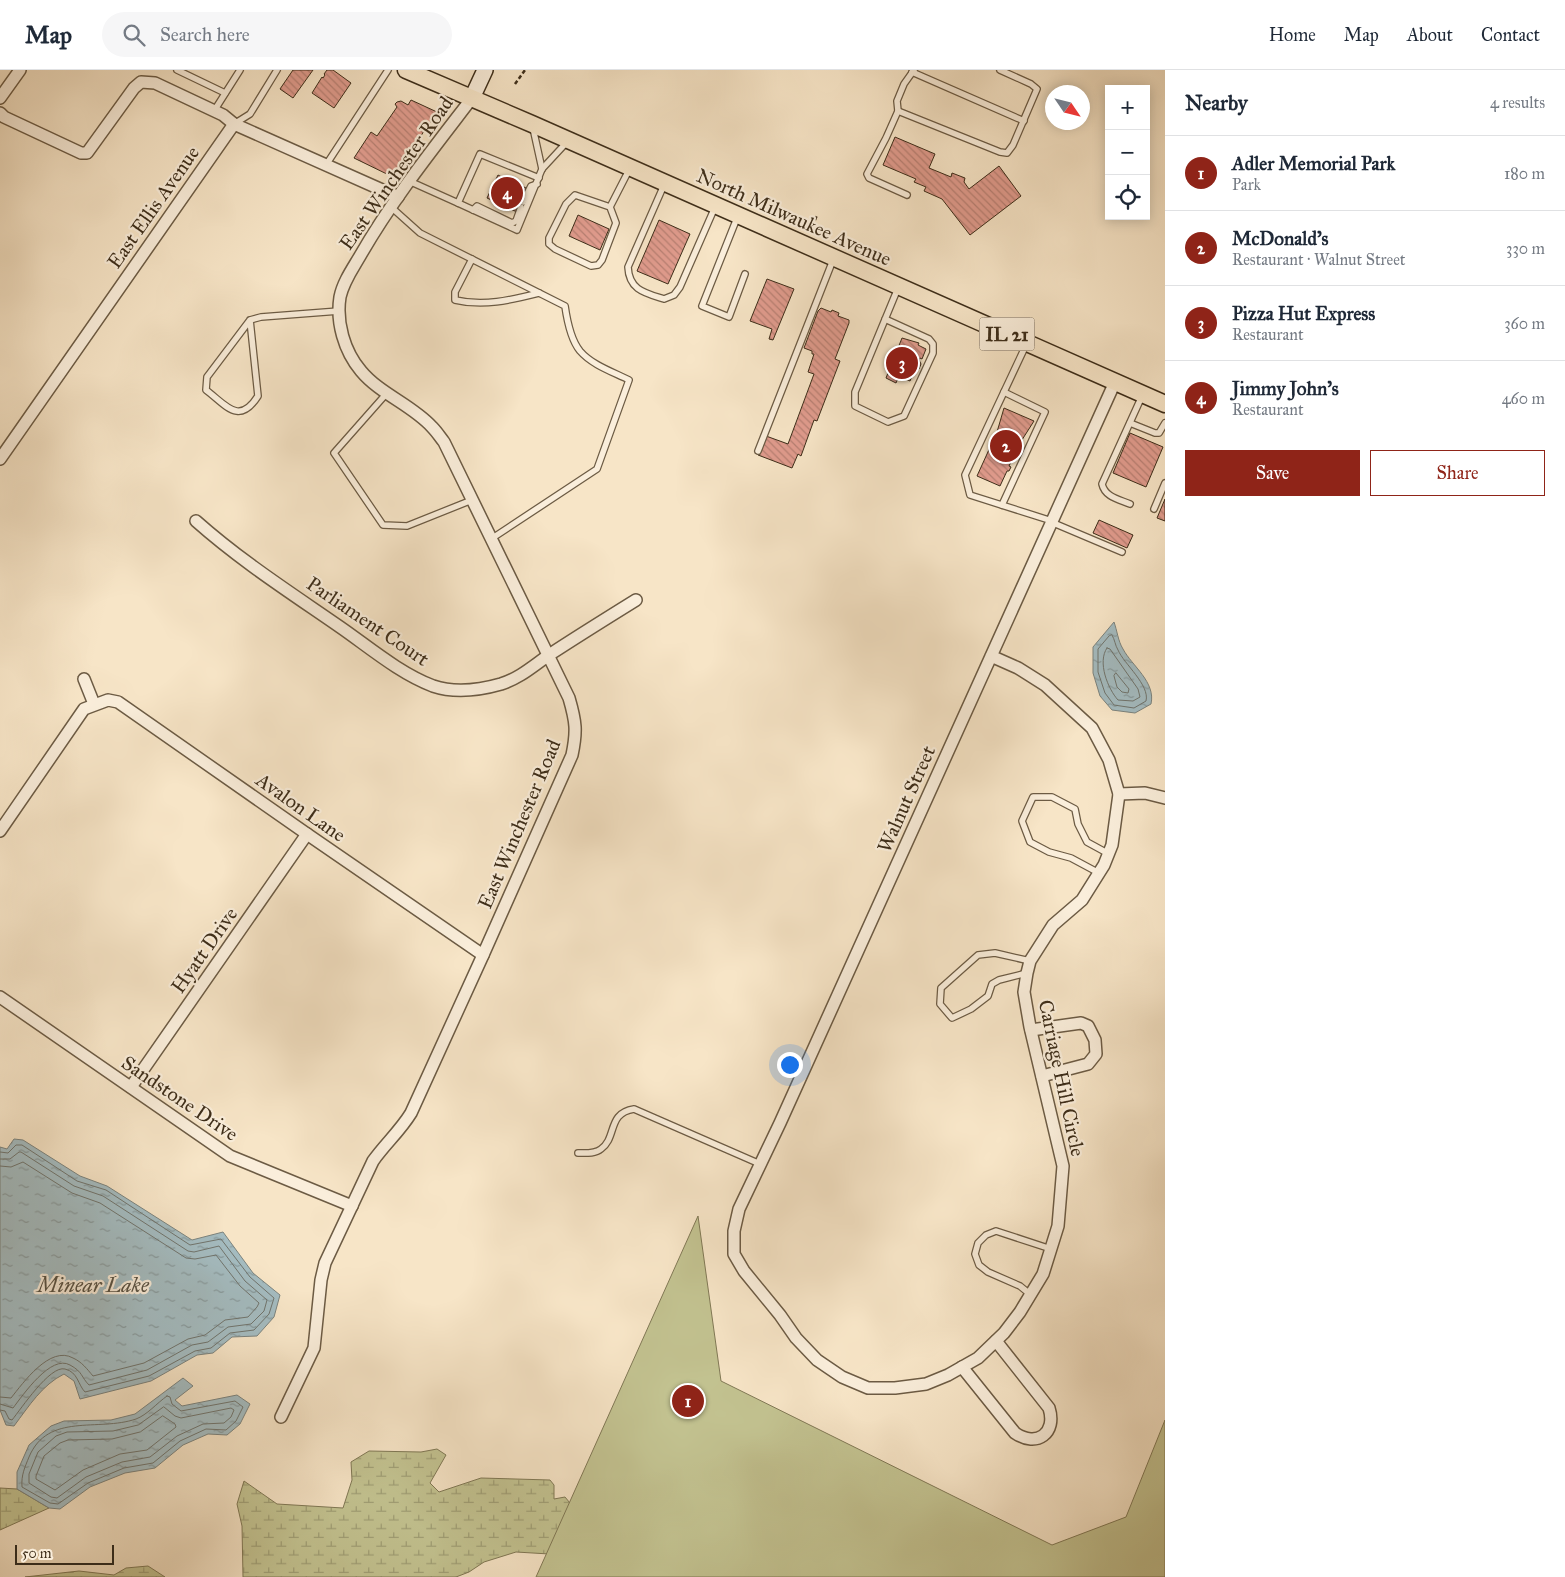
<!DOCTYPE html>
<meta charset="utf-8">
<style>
body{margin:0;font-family:"IM FELL Great Primer",serif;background:#f6f6f7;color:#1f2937}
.controls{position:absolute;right:15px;top:15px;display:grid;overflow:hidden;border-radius:0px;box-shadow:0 2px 12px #0003}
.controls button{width:45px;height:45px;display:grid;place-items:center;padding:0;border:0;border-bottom:1px solid #e0e1e3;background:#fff;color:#1f2937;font:25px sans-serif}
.compass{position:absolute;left:1045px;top:15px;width:45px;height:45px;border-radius:50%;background:#fff;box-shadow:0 2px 12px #0003;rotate:125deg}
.scale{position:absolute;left:15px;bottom:12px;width:99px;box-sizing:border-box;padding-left:5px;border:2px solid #3d2d19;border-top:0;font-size:14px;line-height:18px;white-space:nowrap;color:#3d2d19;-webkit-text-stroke:4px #faeedb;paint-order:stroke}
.you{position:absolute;left:789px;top:994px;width:18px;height:18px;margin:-12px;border:4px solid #fff;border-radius:50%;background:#1a73e8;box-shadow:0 0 0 8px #1a73e833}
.badge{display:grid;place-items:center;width:32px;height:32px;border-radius:50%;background:#8f2418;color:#fff;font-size:16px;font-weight:700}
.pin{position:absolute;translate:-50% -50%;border:2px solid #fff;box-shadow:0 1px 5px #0006}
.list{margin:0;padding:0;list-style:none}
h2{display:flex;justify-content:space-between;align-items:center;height:65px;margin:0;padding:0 20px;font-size:21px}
h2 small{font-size:16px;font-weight:400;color:#747a83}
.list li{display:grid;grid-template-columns:32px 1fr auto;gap:15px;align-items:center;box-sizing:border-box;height:75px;padding:0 20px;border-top:1px solid #e0e1e3}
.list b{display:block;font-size:19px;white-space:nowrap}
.list p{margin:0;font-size:16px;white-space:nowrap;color:#747a83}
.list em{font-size:16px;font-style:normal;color:#747a83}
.actions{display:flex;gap:10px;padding:15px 20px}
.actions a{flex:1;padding:11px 0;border:1px solid #8f2418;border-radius:0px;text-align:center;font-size:18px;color:#8f2418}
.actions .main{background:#8f2418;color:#fff}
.icon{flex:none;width:28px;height:28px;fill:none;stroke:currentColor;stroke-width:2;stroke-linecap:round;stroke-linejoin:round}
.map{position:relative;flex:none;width:1165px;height:1507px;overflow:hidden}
header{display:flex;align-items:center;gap:30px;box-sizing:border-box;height:70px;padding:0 25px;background:#fff;border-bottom:1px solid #e0e1e3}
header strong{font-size:24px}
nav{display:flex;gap:28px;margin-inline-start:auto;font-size:18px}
.search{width:350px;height:45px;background:#f6f6f7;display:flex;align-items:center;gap:12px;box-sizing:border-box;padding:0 18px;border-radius:28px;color:#747a83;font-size:19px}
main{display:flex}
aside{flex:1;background:#fff}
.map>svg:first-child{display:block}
.wetland{fill:url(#wetland-marsh);stroke:#807855}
.green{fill:#c3c391;stroke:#807855}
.water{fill:url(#water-ripples);stroke:#7b837e}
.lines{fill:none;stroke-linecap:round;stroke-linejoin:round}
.shore{stroke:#70746d;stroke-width:1}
.building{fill:url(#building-back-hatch);stroke:#3d2d19}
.lane-casing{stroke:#6c5b44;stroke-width:8}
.street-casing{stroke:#6c5b44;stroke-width:14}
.secondary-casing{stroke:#3d2d19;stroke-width:18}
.primary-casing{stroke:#3d2d19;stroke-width:19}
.path{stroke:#3d2d19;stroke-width:2.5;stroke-dasharray:4 2.5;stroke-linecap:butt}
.lane{stroke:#faeedb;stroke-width:5.5}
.street{stroke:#faeedb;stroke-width:11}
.secondary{stroke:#faeedb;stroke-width:15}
.primary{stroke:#f7e5c7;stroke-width:16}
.labels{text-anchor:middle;stroke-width:4.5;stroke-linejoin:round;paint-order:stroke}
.shield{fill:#faeedb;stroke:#766753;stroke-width:1}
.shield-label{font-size:19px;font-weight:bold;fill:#3d2d19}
.street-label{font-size:20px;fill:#3d2d19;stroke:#faeedb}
.water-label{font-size:21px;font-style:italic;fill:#575143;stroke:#faeedb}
</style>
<header>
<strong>Map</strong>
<div class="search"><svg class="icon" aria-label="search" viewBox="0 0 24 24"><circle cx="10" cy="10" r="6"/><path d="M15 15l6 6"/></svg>Search here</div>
<nav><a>Home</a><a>Map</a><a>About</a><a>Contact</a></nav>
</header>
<main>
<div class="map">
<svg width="1165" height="1507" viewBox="0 0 1165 1507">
<defs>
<pattern id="wetland-marsh" width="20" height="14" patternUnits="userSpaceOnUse" patternTransform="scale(1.25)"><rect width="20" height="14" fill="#c3c391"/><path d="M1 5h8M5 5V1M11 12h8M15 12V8" fill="none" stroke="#a09f76"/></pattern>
<pattern id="water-ripples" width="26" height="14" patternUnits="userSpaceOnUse" patternTransform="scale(1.25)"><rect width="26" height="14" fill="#a4bcc1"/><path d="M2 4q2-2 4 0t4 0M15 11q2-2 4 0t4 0" fill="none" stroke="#87999c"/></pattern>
<pattern id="building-back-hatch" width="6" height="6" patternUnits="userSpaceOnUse" patternTransform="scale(1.25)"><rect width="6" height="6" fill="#e09b8d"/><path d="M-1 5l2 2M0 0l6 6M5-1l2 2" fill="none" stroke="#b77f72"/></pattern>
</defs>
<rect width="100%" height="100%" fill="#f7e5c7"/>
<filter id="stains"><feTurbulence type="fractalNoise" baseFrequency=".004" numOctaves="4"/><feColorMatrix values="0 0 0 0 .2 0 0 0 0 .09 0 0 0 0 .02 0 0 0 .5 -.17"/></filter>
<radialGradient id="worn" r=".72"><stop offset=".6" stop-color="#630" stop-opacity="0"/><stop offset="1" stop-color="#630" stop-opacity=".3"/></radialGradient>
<g class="wetland">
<polygon points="437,1379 446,1385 430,1413 439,1422 481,1408 550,1410 554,1415 554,1429 565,1427 575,1439 566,1485 516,1482 484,1492 469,1502 456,1507 243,1507 242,1456 237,1434 244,1411 277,1434 343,1438 352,1410 351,1392 369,1381 421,1382"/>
<polygon points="0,1418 17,1419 49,1438 0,1460"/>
<polygon points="148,1496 165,1507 25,1507 79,1501 114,1505 126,1498"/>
</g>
<polygon class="green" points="698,1146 721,1311 1052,1475 1126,1447 1165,1350 1165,1507 536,1507"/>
<g class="water">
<path d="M 1114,552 C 1117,560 1118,571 1123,579 C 1132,596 1156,612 1151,634 L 1135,643 L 1112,640 L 1100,626 L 1093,603 L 1093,577 Z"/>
<path d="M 14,1069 L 23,1070 L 80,1106 L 107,1116 L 192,1170 L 223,1162 L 253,1203 L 280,1225 L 274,1247 L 257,1266 L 232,1267 L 213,1283 L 197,1285 L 151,1311 L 80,1329 L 74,1311 L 64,1304 C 42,1315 29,1336 14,1356 L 6,1355 L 0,1340 L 0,1077 L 7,1079 Z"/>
<polygon points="183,1308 193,1316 175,1330 182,1336 237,1325 250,1334 240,1354 227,1365 208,1364 183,1375 155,1398 125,1403 90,1417 60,1439 49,1438 17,1419 17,1402 29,1375 51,1356 64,1351 111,1350 135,1344"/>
</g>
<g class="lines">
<g class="shore">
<path d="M 1112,565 C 1115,570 1115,575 1118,580 C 1124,594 1150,615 1146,631 L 1134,638 L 1114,635 L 1105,623 L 1098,602 L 1098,579 L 1109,566 Z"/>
<path d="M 1107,578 L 1110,579 L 1138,619 L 1140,627 L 1133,631 L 1118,630 C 1108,619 1097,592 1107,578 Z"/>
<polygon points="1116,603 1129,619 1128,623 1122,622 1117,617 1114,606"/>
<path d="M 0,1082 L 8,1083 L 16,1075 L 22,1075 L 77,1111 L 106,1120 L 190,1175 L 221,1169 L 250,1207 L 274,1228 L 269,1244 L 254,1260 L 230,1263 L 211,1278 L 195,1281 L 149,1306 L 85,1322 C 78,1315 78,1302 65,1299 C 50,1295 21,1339 12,1350 L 9,1349 L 5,1341 L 0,1340"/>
<path d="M 0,1089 L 10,1089 L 19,1082 L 21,1082 L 74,1116 L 103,1126 L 188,1181 L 194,1182 L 219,1176 L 245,1211 L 267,1230 L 264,1241 L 251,1254 L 228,1257 L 208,1272 L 192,1275 L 147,1300 L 89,1315 C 81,1307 83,1302 70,1295 C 51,1284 23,1325 13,1338 L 0,1334"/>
<path d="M 0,1096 L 11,1097 L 23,1092 L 72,1123 L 100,1133 L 186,1188 L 195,1189 L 216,1185 L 240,1216 L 259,1233 L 257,1237 L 248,1247 L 225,1250 L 205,1265 L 188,1269 L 144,1293 L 93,1306 C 87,1299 82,1292 73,1288 C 50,1275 23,1313 11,1328 L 0,1327"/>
<path d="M 167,1326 L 170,1327 L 172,1334 L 181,1341 L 235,1331 L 243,1337 L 236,1351 L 226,1360 L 206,1359 L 180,1371 L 153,1393 L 124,1398 L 88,1413 L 58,1434 L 50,1433 L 22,1417 C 21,1405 25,1397 29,1387 C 48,1342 98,1362 136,1349 C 147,1345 157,1333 167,1326 Z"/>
<polygon points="164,1337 175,1346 181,1348 231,1338 234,1340 231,1347 224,1353 203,1354 177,1366 150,1387 122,1392 86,1407 57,1428 51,1427 29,1413 29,1404 38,1382 56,1366 67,1362 113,1361 138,1355"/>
<polygon points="163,1346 175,1354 176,1357 147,1380 120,1384 83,1400 55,1420 36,1409 36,1406 44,1386 60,1373 68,1370 112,1369 140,1362"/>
</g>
</g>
<g class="building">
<polygon points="293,0 313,0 293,28 280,19"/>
<polygon points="327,0 333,0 351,13 334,38 312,23 322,7 323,8 325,5 324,4"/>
<polygon points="411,30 437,42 393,107 354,88 371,62 377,66 397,37 395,34 397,32 401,31 408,35"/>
<polygon points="895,67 935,84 929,98 951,107 952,103 965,108 964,112 969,119 999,96 1021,126 970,165 942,129 924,121 926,117 914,112 916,109 883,95"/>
<polygon points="498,105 511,112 513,108 519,111 518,114 526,118 520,131 524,133 517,142 487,128"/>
<polygon points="578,145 609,159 600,180 569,166"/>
<polygon points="659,150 690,164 668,214 637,201"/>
<polygon points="767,209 794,219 773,270 769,269 772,259 750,251"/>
<polygon points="821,238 831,242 832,240 839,243 838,246 849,250 849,253 835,289 840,291 817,351 814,350 801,386 798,384 792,398 758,385 766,366 788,374 814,304 808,302 814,284 812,284 812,281 804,278 818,241"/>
<polygon points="902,268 919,273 918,275 926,279 922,289 920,288 919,290 921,294 919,299 915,299 910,311 899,306 896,313 886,308"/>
<polygon points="1004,338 1034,351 1020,373 1022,374 1020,378 1018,377 1009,396 1011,397 1009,401 1007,401 1000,416 977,406 997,362"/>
<polygon points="1130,363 1163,377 1146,417 1113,403"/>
<polygon points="1165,429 1165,451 1157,448"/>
<polygon points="1099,450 1133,465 1127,478 1093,463"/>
</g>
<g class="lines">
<defs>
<g id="lane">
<polyline points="177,0 225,23"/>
<polyline points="912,2 1024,51"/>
<polyline points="214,41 240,0"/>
<polyline points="898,41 1000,82 1007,83 1013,75 1037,19 1031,14 1000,0"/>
<polyline points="234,54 250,44 277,0"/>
<polyline points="533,58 542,99"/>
<polyline points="326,95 388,0"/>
<polyline points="409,111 458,133 480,84 539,108"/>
<path d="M 664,115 L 628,197 C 629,220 645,223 664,229 L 674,225 L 680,217 L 715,137"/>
<polyline points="907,125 869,108 867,104 886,68 898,41 897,31 904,14 914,0"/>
<polyline points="523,132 531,116 537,114"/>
<polyline points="458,133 517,160 542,99 567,72"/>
<path d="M 391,137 L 420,163 L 565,236 C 567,250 571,270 580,281 C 592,295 613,302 629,310 L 597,399 L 491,469"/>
<polyline points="610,137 575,125 566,134 549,168 549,174 555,179 591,196 598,195 602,190 616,153 610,137 629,100"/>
<polyline points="473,140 477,136 512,153 516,151 521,137"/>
<polyline points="737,148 702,236 729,247 745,204"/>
<path d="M 472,189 L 455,222 L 455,230 C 484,237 511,230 539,223"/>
<polyline points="885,249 929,269 933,274 933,283 904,346 888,352 855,336 855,322 898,218"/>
<path d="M 250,250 L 258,326 C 239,356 226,335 206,320 L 207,307 L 250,250 L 261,247 L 339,241"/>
<polyline points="1026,275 965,405 970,425 1052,451"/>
<polyline points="387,323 334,383 383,455 407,456 472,430"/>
<polyline points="1130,353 1155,363 1159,363 1165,353"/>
<polyline points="758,381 833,190"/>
<path d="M 1130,434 C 1118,429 1105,427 1102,414 L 1142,326"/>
<polyline points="1002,435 1045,342 1004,322"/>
<polyline points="1154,439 1165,413"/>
<polyline points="1051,452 1122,482"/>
<polyline points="1099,803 1071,788 1049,782 1030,772 1022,751 1033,727 1052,727 1075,739 1078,754 1087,772 1109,784"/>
<polyline points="1027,903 999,910 992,914 988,926 971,939 952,948 940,934 941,918 978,885 995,883 1030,891"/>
<path d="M 578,1083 C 585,1083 595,1084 601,1079 C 617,1068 607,1043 634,1039 L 760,1094"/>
<polyline points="1031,1225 1020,1216 988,1202 979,1195 975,1184 978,1173 986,1165 996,1161 1051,1179"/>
</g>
<g id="street">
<polyline points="0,28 20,0"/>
<polyline points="0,43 4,47 81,83 87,83 134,18 141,12 155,13 223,45 234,54"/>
<polyline points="0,389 234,54 398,127"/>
<path d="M 196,451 C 241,491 291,523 340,557 C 369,577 399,603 433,616 C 454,623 480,620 501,614 C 520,608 533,596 549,585 C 578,566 607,548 636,530"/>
<polyline points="991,586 1018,598 1045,615 1092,658 1109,690 1119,724 1112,775 1104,795 1082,830 1053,855 1030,891 1027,903 1024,922 1030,957 1063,1096 1058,1156 1043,1204 1020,1242 1004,1263 978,1288 948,1305 926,1314 895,1318 868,1318 842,1307 817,1290 796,1268 780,1245 744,1201 734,1184 734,1161 739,1139 780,1053 1115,312"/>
<polyline points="84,609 94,634"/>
<polyline points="1119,724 1145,723 1165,728"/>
<polyline points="0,761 84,639 108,630 118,632 307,764 483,885"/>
<polyline points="0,927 230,1086 352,1136"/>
<polyline points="1031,960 1081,953 1088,956 1095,970 1096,984 1088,994 1042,1006"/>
<polyline points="131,1017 307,764"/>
<path d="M 962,1297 L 1015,1363 C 1037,1378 1057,1363 1049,1338 L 996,1271"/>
<path d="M 281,1347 L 314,1278 L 321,1210 L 325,1193 L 373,1091 C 385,1074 400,1061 411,1043 L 483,885 L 572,685 C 577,661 576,652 569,628 L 444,372 C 440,367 437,362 432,357 C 412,335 380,324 361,301 C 344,281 336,252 340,227 C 343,212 353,198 360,186 C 392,130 433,79 472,28"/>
</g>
<polyline id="secondary" points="472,28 485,0"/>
<polyline id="primary" points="406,0 532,54 1165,334"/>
</defs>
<use href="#lane" class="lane-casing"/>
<use href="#street" class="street-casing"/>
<use href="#secondary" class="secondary-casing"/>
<use href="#primary" class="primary-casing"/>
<g class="path">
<polyline points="515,14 525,0"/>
<polyline points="810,162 817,145"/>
</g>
<use href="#lane" class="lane"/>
<use href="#street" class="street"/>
<use href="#secondary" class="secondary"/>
<use href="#primary" class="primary"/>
</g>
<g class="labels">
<rect class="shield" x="979.5" y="247.5" width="55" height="33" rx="4"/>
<g class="shield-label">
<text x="1007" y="271">IL 21</text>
</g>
<g class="street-label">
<text transform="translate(396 103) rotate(-55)" y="7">East Winchester Road</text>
<text transform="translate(153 137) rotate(-55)" y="7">East Ellis Avenue</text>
<text transform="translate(794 147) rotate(24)" y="7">North Milwaukee Avenue</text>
<text transform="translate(368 551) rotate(34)" y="7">Parliament Court</text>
<text transform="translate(906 729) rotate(-66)" y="7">Walnut Street</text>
<text transform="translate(301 737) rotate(35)" y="7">Avalon Lane</text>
<text transform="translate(519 754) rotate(-67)" y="7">East Winchester Road</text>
<text transform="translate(204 880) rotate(-55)" y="7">Hyatt Drive</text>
<text transform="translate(1062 1008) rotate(78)" y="7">Carriage Hill Circle</text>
<text transform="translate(180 1028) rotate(34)" y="7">Sandstone Drive</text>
</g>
<g class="water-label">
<text x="93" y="1222">Minear Lake</text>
</g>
</g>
<rect width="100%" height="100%" filter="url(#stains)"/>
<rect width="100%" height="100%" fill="url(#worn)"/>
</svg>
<div class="controls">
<button>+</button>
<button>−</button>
<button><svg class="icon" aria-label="locate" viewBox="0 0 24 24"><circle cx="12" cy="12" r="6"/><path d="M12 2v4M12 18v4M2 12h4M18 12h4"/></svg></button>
</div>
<svg class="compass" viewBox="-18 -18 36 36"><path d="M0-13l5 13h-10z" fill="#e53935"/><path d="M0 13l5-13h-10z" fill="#747a83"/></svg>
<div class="scale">50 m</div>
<div class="you"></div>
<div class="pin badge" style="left:688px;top:1331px">1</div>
<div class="pin badge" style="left:1006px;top:376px">2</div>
<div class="pin badge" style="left:902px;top:293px">3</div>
<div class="pin badge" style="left:507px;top:123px">4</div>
</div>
<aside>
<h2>Nearby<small>4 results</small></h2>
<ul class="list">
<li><span class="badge">1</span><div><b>Adler Memorial Park</b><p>Park</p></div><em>180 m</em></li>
<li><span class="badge">2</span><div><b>McDonald's</b><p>Restaurant · Walnut Street</p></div><em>330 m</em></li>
<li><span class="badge">3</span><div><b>Pizza Hut Express</b><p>Restaurant</p></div><em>360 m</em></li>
<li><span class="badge">4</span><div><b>Jimmy John's</b><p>Restaurant</p></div><em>460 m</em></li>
</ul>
<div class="actions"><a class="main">Save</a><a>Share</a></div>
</aside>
</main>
